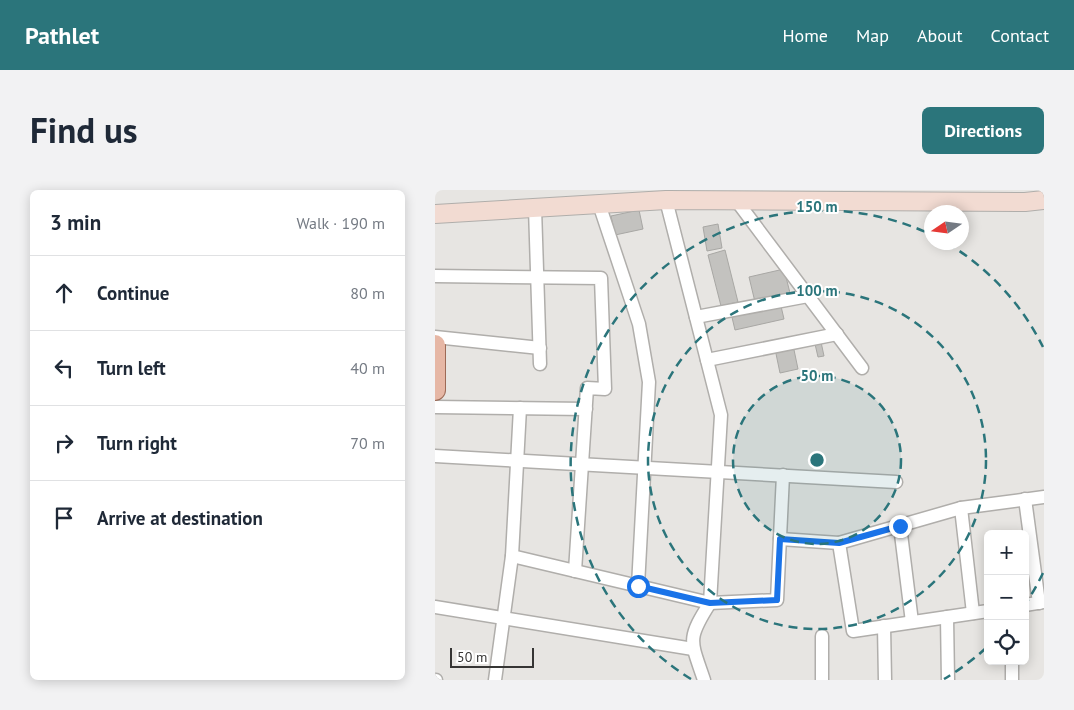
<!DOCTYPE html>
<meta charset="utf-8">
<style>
body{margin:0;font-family:"PT Sans",sans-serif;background:#f2f2f3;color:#1f2937}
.controls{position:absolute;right:15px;bottom:15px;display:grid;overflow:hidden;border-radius:8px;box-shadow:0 2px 12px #0003}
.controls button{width:45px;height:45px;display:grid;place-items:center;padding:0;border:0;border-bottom:1px solid #e0e1e3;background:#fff;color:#1f2937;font:25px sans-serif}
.compass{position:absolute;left:489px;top:15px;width:45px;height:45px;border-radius:50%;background:#fff;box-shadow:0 2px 12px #0003;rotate:257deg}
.scale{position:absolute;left:15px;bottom:12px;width:84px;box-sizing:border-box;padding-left:5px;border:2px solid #363534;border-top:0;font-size:14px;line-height:18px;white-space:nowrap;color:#363534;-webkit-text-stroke:4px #fff;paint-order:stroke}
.stop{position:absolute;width:15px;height:15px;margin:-11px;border:4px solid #1a73e8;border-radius:50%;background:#fff}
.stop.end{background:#1a73e8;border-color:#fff;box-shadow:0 1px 5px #0008}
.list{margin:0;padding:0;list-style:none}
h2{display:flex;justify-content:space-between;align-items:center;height:65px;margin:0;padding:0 20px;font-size:21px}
h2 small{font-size:16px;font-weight:400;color:#747a83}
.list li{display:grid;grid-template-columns:32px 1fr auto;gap:15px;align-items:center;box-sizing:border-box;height:75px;padding:0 20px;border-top:1px solid #e0e1e3}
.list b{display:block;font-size:19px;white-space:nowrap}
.list em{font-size:16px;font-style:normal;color:#747a83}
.icon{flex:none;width:28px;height:28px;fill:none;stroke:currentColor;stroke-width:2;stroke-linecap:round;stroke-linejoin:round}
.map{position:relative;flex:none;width:609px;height:490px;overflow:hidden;border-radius:8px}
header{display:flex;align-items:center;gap:30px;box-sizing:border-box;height:70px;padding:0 25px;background:#2b757b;color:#fff}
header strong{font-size:24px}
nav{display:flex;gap:28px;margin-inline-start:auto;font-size:18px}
.intro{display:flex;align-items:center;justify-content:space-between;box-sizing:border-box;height:120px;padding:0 30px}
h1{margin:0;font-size:35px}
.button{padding:12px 22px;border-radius:8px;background:#2b757b;color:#fff;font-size:18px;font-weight:700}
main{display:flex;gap:30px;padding:0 30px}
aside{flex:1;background:#fff;border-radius:8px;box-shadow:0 2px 12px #0003}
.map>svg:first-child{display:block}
.building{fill:#c3c2bf;stroke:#a8a7a4}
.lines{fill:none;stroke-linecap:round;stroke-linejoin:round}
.street-casing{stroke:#b0aeab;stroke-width:15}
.secondary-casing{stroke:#b0aeab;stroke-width:20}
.primary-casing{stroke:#9d6a56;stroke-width:22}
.street{stroke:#fff;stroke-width:12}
.secondary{stroke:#f2dbd2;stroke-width:18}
.primary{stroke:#e6b7a5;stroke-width:20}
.route{stroke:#1a73e8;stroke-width:6}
.ring{fill:none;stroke:#2b757b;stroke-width:2.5;stroke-dasharray:9 6}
.centre{fill:#2b757b;stroke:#fff;stroke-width:2.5}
.ring-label{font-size:15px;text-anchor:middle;font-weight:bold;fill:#2b757b;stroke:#fff;stroke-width:4;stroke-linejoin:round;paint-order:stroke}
</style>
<header>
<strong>Pathlet</strong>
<nav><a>Home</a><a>Map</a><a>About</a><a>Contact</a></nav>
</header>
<div class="intro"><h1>Find us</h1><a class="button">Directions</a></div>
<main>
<aside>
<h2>3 min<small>Walk · 190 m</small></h2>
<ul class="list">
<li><svg class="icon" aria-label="ahead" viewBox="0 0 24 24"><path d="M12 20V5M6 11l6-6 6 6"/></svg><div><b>Continue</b></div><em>80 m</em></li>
<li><svg class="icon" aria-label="left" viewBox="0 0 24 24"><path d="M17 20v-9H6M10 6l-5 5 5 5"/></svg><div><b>Turn left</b></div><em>40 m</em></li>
<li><svg class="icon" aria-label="right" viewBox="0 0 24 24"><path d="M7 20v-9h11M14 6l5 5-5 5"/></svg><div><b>Turn right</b></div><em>70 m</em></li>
<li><svg class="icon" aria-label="arrive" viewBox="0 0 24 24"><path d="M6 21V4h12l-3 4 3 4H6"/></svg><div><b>Arrive at destination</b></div></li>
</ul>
</aside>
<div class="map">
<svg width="609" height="490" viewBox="0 0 609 490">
<rect width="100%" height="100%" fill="#e7e5e2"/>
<g class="building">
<polygon points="204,20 208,39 180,45 176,26"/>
<polygon points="283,34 287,58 272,61 268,37"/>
<polygon points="290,60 303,112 286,116 273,65"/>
<polygon points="349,79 355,103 320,112 314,87"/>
<polygon points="345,112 349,129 300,140 296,123"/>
<polygon points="386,152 389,166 383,167 380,154"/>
<polygon points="358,155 363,179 345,183 340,159"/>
</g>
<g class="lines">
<defs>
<g id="street">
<path d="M 231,10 L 286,225 L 275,413 C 251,450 256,451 269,490"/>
<polyline points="301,10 427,178"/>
<polyline points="164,14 204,134 214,192 203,396"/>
<polyline points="100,18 105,174"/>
<polyline points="0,86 166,88 170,199 152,198 140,381"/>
<polyline points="261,127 373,106"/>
<polyline points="0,147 105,158"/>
<polyline points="272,170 402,144"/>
<polyline points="0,217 151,219"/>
<polyline points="0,266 461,292"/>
<polyline points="590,309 604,413"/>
<polyline points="526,318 538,423"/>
<polyline points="465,336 477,432"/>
<polyline points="345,349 404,353 526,318 609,307"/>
<polyline points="404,353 418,441 553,421"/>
<polyline points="77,366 275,413 342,410 348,285"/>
<polyline points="590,415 609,412"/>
<polyline points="0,417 258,459"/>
<polyline points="512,427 513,490"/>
<polyline points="449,436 450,490"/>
<polyline points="387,446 387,490"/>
<polyline points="577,471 577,490"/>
<polyline points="0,490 1,490"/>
<polyline points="60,490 77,366 85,218"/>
</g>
<polyline id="secondary" points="0,24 231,10 590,12 609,10"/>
<polyline id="primary" points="0,155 0,200"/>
</defs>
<use href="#street" class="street-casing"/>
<use href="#secondary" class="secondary-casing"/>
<use href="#primary" class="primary-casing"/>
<use href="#street" class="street"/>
<use href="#secondary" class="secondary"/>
<use href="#primary" class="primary"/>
</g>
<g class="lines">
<polyline class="route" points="203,396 275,413 342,410 345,349 404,353 465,336"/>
</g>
<circle cx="382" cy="270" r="84" fill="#2b757b" fill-opacity=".12"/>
<g class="ring">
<circle cx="382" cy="270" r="84"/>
<circle cx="382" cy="270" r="169"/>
<path d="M608 383A253 253 0 0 1 591 413M551 458A253 253 0 0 1 509 489M256 489A253 253 0 0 1 495 44M512 53A253 253 0 0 1 608 157"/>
</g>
<circle cx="382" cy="270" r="8" class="centre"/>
<g class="ring-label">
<text x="382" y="22">150 m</text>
<text x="382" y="106">100 m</text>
<text x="382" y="191">50 m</text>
</g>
</svg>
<div class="controls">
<button>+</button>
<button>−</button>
<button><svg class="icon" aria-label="locate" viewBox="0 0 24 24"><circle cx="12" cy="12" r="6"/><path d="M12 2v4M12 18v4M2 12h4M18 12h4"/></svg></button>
</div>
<svg class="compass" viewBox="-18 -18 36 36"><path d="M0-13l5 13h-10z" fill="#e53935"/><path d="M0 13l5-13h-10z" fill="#747a83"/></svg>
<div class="scale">50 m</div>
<div class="stop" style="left:203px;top:396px"></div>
<div class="stop end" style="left:465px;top:336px"></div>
</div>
</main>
